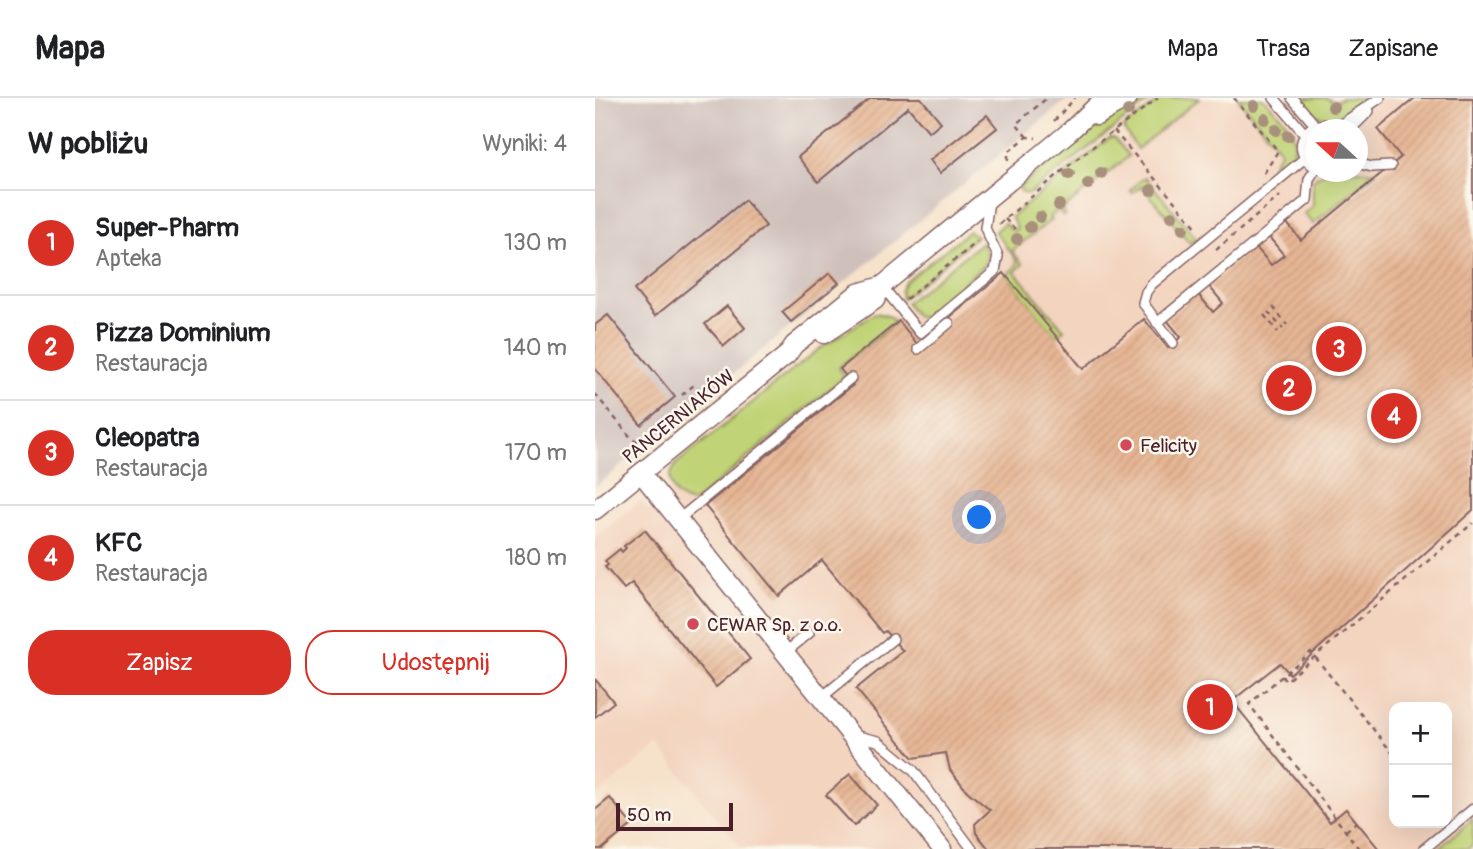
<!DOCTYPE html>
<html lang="pl">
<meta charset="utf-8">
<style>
body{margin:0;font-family:Pangolin,sans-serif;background:#f2f2f2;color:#202124}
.controls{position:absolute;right:21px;bottom:21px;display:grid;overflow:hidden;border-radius:14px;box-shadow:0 7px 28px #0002}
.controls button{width:63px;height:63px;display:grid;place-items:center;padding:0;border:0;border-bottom:2px solid #e0e0e0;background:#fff;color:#202124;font:35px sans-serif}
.compass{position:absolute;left:710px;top:21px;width:63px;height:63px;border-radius:50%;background:#fff;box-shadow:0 7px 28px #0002;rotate:291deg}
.scale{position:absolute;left:21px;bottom:18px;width:117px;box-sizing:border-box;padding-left:7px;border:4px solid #4a1f2b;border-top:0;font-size:19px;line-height:24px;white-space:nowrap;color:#4a1f2b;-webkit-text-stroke:5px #fbf7ec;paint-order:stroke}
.you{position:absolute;left:385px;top:420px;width:24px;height:24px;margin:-18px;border:5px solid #fff;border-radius:50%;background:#1a73e8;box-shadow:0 0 0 10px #1a73e833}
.badge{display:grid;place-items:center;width:46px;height:46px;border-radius:50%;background:#d93025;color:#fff;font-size:23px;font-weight:700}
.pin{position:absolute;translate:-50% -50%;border:4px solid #fff;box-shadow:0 2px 7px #0006}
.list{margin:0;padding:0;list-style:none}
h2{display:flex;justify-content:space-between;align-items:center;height:91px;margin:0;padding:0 28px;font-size:30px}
h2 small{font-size:23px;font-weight:400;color:#757577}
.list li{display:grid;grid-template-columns:46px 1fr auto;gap:21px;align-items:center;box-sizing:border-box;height:105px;padding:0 28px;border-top:2px solid #e0e0e0}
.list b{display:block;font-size:26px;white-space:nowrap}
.list p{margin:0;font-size:23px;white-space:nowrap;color:#757577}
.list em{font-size:23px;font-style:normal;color:#757577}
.actions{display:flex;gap:14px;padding:21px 28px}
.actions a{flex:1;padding:16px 0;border:2px solid #d93025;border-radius:28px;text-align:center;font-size:24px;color:#d93025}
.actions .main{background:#d93025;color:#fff}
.map{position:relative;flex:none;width:878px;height:751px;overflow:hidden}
header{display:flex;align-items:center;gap:42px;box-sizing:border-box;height:98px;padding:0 35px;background:#fff;border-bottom:2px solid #e0e0e0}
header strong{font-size:33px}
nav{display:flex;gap:38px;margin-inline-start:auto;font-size:24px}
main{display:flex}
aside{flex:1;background:#fff}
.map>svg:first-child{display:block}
.built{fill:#f3d4bf;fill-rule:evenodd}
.industrial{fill:#cfc0bb}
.green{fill:#c0d376;stroke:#857950;stroke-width:2}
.building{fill:url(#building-hatch)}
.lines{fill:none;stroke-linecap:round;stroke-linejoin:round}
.lane-casing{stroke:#866363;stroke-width:12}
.street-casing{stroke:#866363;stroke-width:21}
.path{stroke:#866363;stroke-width:2.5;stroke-dasharray:5 5;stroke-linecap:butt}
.lane{stroke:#fff;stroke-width:9}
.street{stroke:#fff;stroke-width:18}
.tree{fill:#a8907d}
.poi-dot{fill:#d1495b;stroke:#fbf7ec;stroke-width:2.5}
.labels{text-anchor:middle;stroke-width:5;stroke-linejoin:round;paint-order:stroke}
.street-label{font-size:19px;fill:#4a1f2b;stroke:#fbf7ec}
.poi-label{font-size:19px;fill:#4a1f2b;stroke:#fbf7ec;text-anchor:start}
</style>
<header>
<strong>Mapa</strong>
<nav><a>Mapa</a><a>Trasa</a><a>Zapisane</a></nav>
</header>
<main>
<aside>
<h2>W pobliżu<small>Wyniki: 4</small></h2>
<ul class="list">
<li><span class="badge">1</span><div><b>Super-Pharm</b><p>Apteka</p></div><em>130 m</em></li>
<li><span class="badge">2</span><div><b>Pizza Dominium</b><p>Restauracja</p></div><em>140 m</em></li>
<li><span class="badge">3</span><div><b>Cleopatra</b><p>Restauracja</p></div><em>170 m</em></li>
<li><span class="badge">4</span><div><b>KFC</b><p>Restauracja</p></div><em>180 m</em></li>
</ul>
<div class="actions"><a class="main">Zapisz</a><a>Udostępnij</a></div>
</aside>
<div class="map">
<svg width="878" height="751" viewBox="0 0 878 751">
<defs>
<pattern id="building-hatch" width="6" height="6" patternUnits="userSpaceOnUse" patternTransform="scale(1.75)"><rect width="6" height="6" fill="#e6b694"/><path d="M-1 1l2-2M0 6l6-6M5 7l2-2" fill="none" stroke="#c79c80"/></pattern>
</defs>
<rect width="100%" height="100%" fill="#fbf7ec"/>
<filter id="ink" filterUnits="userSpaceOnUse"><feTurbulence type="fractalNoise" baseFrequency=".0143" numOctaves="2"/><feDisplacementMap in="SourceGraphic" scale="14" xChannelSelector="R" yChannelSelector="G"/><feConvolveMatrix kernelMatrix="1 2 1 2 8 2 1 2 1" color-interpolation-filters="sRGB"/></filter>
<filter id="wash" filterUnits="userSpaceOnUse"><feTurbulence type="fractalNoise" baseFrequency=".00686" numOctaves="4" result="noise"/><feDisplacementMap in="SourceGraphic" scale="28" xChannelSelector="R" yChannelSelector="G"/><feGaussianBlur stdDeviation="1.57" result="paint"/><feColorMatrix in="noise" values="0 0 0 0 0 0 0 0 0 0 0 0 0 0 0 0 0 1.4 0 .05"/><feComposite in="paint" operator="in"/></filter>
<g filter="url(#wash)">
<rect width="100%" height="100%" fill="#f6e2ca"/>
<path class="built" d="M 580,0 L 878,0 L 878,723 L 845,751 L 147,751 L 63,648 L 0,699 L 0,440 L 46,402 L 54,412 L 310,208 L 320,220 ZM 720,32 L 762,32 L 762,74 L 720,74 ZM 799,609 L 852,609 L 852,725 L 799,725 Z"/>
<polygon class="industrial" points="0,0 474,0 0,389"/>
<g class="green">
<polygon points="545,0 558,0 434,96 428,95 424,90 491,36"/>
<polygon points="568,0 605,0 542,51 528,30"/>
<path d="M 643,0 L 668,0 C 702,33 715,47 673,81 L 671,77 L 686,53 Z"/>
<path d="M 703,0 L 732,0 L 739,4 L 747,0 L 772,0 C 748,20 725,32 703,0 Z"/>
<polygon points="515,40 519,40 534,58 468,111 470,116 468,118 463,112 454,120 456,122 417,153 428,166 420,174 469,232 461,239 411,177 421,168 422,163 400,133 409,125 419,133 422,130 416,119"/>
<polygon points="763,72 781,74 718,126 709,116 718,107 718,82 728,75"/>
<polygon points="550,79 601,140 595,145 547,88 537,95 535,92"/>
<polygon points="374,133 382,138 307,201 306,192 310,184"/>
<polygon points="387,144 392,154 391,166 367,186 366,190 343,206 342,211 332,220 322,219 311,205"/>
<path d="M 280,215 L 293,218 L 300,225 L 243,270 L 249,279 L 98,405 C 84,403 75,393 75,378 L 81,366 L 224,251 Z"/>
<polygon points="878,721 878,747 873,751 843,751"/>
</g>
<g id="blocks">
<g class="building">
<polygon points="276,0 326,0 346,24 334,34 313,9 223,84 203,59"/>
<polygon points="820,0 878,0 878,412 695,576 685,565 637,603 735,724 751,711 784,751 394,751 381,735 380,726 395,712 372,693 355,672 351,655 318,660 261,591 308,553 290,533 287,535 227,462 184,498 110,408 258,287 245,271 304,223 322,246 409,175 488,271 549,221 573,250 586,239 571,221 602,195 618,214 628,205 613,187 660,148 676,167 689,157 674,139 691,124 706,142 806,59 783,31"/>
<polygon points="392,17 402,30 345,75 335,62"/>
<polygon points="150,102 171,128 60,218 39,192"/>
<polygon points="235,175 244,185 196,224 187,214"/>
<polygon points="132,208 150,230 129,248 110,226"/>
<polygon points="13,217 80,299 46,327 0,271 0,227"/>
<polygon points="50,432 155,561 121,589 37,485 29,491 10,469 13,467 10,463 25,451 27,454 31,450 29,448"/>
<polygon points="0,581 19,604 0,619"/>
<polygon points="255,676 282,707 259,728 231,697"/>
<polygon points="15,700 37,727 7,751 0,751 0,712"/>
</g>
</g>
</g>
<g filter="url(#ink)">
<use href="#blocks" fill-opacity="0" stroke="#866363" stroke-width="2"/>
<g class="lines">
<defs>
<g id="lane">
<polyline points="679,0 710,36"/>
<polyline points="697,0 720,27"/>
<polyline points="742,29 785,0"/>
<polyline points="755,32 774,13"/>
<polyline points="762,65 777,69 796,68"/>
<path d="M 720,69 C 690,52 715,12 744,32"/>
<polyline points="287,188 325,235 400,173 403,158 390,130 394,103"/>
<polyline points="562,225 712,102 714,81 720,72"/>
<polyline points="578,245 548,205 551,194 557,186 710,60"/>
<polyline points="323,251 354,225"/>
<polyline points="84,421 256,280"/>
<polyline points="191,554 214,535"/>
<polyline points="227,599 298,541"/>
<polyline points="258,637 283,643 318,672 377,751"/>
<polyline points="829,751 878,711"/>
</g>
<g id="street">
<polyline points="502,18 533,0"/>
<polyline points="229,236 280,202 287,188"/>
<polyline points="46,375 347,751"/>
<polyline points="0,412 192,257 199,247 263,195 287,188 474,34 510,0"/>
</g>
</defs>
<use href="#lane" class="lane-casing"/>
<use href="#street" class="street-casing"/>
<g class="path">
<polyline points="639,0 683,53 668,77"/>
<polyline points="459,23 480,0"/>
<polyline points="519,33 603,131"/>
<polyline points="432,39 421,26 452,0"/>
<polyline points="413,62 413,54 432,39 441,40"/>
<polyline points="410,121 420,131"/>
<polyline points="404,126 483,60 563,0"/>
<polyline points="621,152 685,98"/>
<polyline points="311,201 382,144"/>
<polyline points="678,209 692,227"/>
<polyline points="673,214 688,231"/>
<polyline points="669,217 683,234"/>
<polyline points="0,296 38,342 51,344 58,338 62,343"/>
<polyline points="87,297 99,287 106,294 109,303"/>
<polyline points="687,578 691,583 878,425"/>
<polyline points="751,733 761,724"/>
<polyline points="764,751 654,606 716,554 799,657"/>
</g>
<use href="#lane" class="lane"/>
<use href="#street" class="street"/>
</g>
<g class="tree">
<circle cx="659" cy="8" r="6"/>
<circle cx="738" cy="9" r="6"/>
<circle cx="533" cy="13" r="6"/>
<circle cx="670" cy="21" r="6"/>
<circle cx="681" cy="32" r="6"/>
<circle cx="693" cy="38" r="6"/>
<circle cx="506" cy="75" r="6"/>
<circle cx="474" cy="76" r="6"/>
<circle cx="493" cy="86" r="6"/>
<circle cx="556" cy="92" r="6"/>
<circle cx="464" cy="107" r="6"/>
<circle cx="577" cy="118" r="6"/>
<circle cx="445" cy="119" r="6"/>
<circle cx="435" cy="129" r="6"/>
<circle cx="588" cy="131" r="6"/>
<circle cx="422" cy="141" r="6"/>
</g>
</g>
<g class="poi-dot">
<circle cx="531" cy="347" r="7"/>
<circle cx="98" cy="526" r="7"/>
</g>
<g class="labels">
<g class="street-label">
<text transform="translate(83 318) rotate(-39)" y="7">PANCERNIAKÓW</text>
</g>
<g class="poi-label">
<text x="545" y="354">Felicity</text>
<text x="112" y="533">CEWAR Sp. z o.o.</text>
</g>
</g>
</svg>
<div class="controls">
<button>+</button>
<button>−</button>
</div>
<svg class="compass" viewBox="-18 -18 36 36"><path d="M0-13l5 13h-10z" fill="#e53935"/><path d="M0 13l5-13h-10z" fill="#757577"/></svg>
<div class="scale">50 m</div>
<div class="you"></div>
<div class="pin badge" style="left:615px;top:609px">1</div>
<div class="pin badge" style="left:694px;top:290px">2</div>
<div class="pin badge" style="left:744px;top:251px">3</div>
<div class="pin badge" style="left:799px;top:318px">4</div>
</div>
</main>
